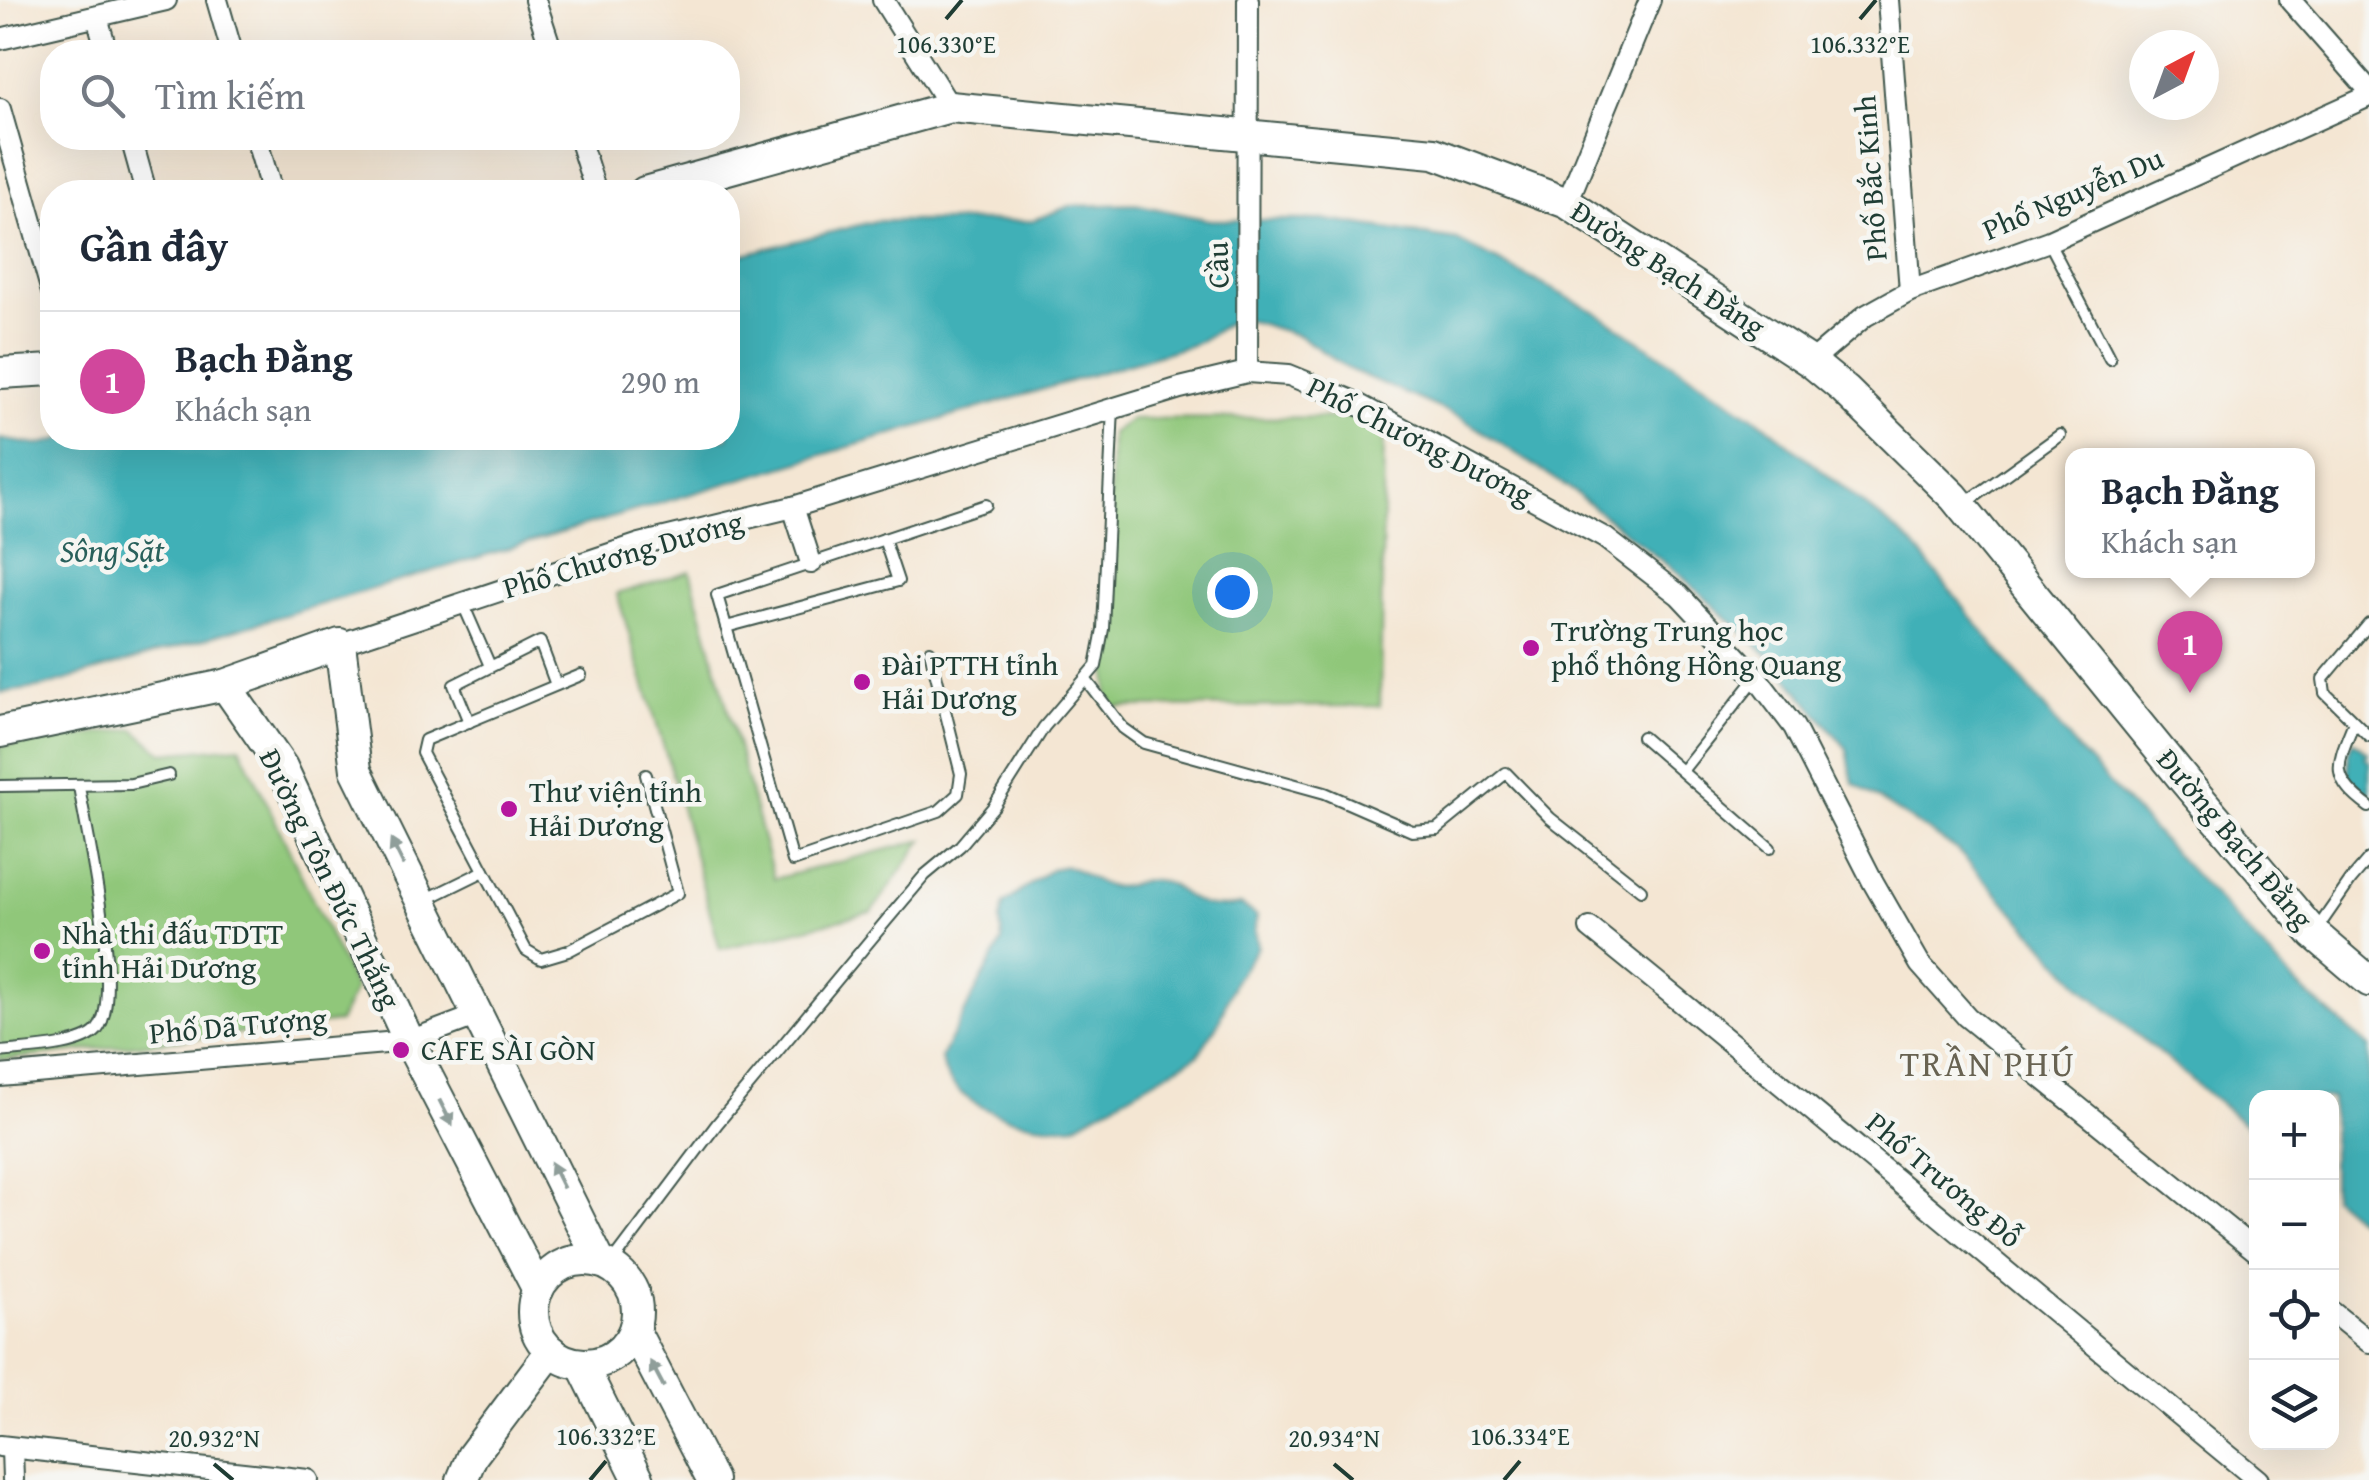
<!DOCTYPE html>
<html lang="vi">
<meta charset="utf-8">
<style>
body{margin:0;font-family:"Gentium Book Plus",serif;background:#f2f2f3;color:#1f2937}
.controls{position:absolute;right:30px;bottom:30px;display:grid;overflow:hidden;border-radius:20px;box-shadow:0 10px 40px #0002}
.controls button{width:90px;height:90px;display:grid;place-items:center;padding:0;border:0;border-bottom:2px solid #e0e1e3;background:#fff;color:#1f2937;font:50px sans-serif}
.compass{position:absolute;left:2129px;top:30px;width:90px;height:90px;border-radius:50%;background:#fff;box-shadow:0 10px 40px #0002;rotate:41deg}
.you{position:absolute;left:1232px;top:592px;width:35px;height:35px;margin:-25px;border:8px solid #fff;border-radius:50%;background:#1a73e8;box-shadow:0 0 0 15px #1a73e833}
.badge{display:grid;place-items:center;width:65px;height:65px;border-radius:50%;background:#7c3aed;color:#fff;font-size:32px;font-weight:700}
.pin{position:absolute;translate:-50% -82px;filter:drop-shadow(0 2px 5px #0008)}
.pin::after{content:'';position:absolute;top:52px;width:35px;height:30px;background:inherit;clip-path:polygon(0 0,100% 0,50% 100%)}
.popup{position:absolute;left:2065px;top:448px;width:250px;height:130px;box-sizing:border-box;display:grid;place-content:center;border-radius:20px;background:#fff;filter:drop-shadow(0 2px 8px #0005);font-size:32px;white-space:nowrap;color:#747a83}
.popup b{font-size:38px;color:#1f2937}
.popup::after{content:'';position:absolute;left:50%;top:100%;margin-left:-20px;border:20px solid transparent;border-top-color:#fff}
.list{margin:0;padding:0;list-style:none}
h2{display:flex;justify-content:space-between;align-items:center;height:130px;margin:0;padding:0 40px;font-size:42px}
h2 small{font-size:32px;font-weight:400;color:#747a83}
.list li{display:grid;grid-template-columns:65px 1fr auto;gap:30px;align-items:center;box-sizing:border-box;height:140px;padding:0 40px;border-top:2px solid #e0e1e3}
.list b{display:block;font-size:38px;white-space:nowrap}
.list p{margin:0;font-size:32px;white-space:nowrap;color:#747a83}
.list em{font-size:32px;font-style:normal;color:#747a83}
.icon{flex:none;width:55px;height:55px;fill:none;stroke:currentColor;stroke-width:2;stroke-linecap:round;stroke-linejoin:round}
.map{position:relative;flex:none;width:2369px;height:1480px;overflow:hidden}
.search{position:absolute;background:#fff;box-shadow:0 10px 40px #0002;left:40px;top:40px;width:700px;height:110px;display:flex;align-items:center;gap:25px;box-sizing:border-box;padding:0 35px;border-radius:40px;color:#747a83;font-size:38px}
.panel{position:absolute;background:#fff;box-shadow:0 10px 40px #0002;left:40px;top:180px;width:700px;height:270px;border-radius:40px}
.map>svg:first-child{display:block}
.green{fill:#90c77a;stroke:#588257;stroke-width:2.5}
.water{fill:#3fb0b7;stroke:#2f7676;stroke-width:2.5}
.lines{fill:none;stroke-linecap:round;stroke-linejoin:round}
.lane-casing{stroke:#3f564c;stroke-width:14}
.street-casing{stroke:#3f564c;stroke-width:24}
.secondary-casing{stroke:#3f564c;stroke-width:34}
.lane{stroke:#fff;stroke-width:10}
.street{stroke:#fff;stroke-width:20}
.secondary{stroke:#fff;stroke-width:30}
.oneway{fill:#8f9e9a}
.ticks{fill:none;stroke:#1f3d34;stroke-width:4}
.poi-dot{fill:#b5179e;stroke:#f6f6f2;stroke-width:4}
.labels{text-anchor:middle;stroke-width:9;stroke-linejoin:round;paint-order:stroke}
.street-label{font-size:30px;fill:#1f3d34;stroke:#f6f6f2}
.poi-label{font-size:30px;fill:#1f3d34;stroke:#f6f6f2;text-anchor:start}
.water-label{font-size:32px;font-style:italic;fill:#29605b;stroke:#f6f6f2}
.quarter-label{font-size:35px;letter-spacing:2.5px;fill:#686352;stroke:#f6f6f2}
.ticks-label{font-size:25px;text-anchor:middle;fill:#1f3d34;stroke:#f6f6f2;stroke-width:9;stroke-linejoin:round;paint-order:stroke}
</style>
<div class="map">
<svg width="2369" height="1480" viewBox="0 0 2369 1480">
<rect width="100%" height="100%" fill="#f6f6f2"/>
<filter id="ink" filterUnits="userSpaceOnUse"><feTurbulence type="fractalNoise" baseFrequency=".01" numOctaves="2"/><feDisplacementMap in="SourceGraphic" scale="20" xChannelSelector="R" yChannelSelector="G"/><feConvolveMatrix kernelMatrix="1 2 1 2 8 2 1 2 1" color-interpolation-filters="sRGB"/></filter>
<filter id="wash" filterUnits="userSpaceOnUse"><feTurbulence type="fractalNoise" baseFrequency=".0048" numOctaves="4" result="noise"/><feDisplacementMap in="SourceGraphic" scale="40" xChannelSelector="R" yChannelSelector="G"/><feGaussianBlur stdDeviation="2.25" result="paint"/><feColorMatrix in="noise" values="0 0 0 0 0 0 0 0 0 0 0 0 0 0 0 0 0 1.4 0 .05"/><feComposite in="paint" operator="in"/></filter>
<g filter="url(#wash)">
<rect width="100%" height="100%" fill="#f4e6d3"/>
<g class="green">
<polygon points="1352,417 1384,434 1380,706 1107,707 1111,433 1131,419"/>
<polygon points="690,571 774,879 923,840 872,912 720,949 671,771 617,594"/>
<polygon points="134,729 163,753 240,746 355,989 339,1022 0,1060 0,746"/>
</g>
<g class="water">
<polygon points="1135,204 1210,220 1328,220 1457,240 1596,312 1766,425 1913,544 2078,750 2296,984 2369,1047 2369,1228 2332,1197 2332,1098 2256,1098 2256,1134 2090,995 1957,850 1853,783 1847,749 1773,660 1680,575 1569,488 1460,417 1348,369 1300,336 1238,317 1195,344 43,687 0,693 0,439 38,445 64,438 728,438 728,258 875,221 1031,221 1070,206"/>
<polygon points="2353,741 2368,753 2365,757 2369,761 2369,794 2349,778 2348,753"/>
<path d="M 1066,866 C 1080,870 1096,883 1108,886 C 1125,890 1139,879 1154,880 C 1172,881 1180,894 1195,901 C 1211,909 1224,907 1241,905 L 1257,916 L 1255,929 L 1258,947 L 1234,982 L 1218,1024 L 1198,1055 L 1075,1125 C 1033,1131 945,1108 941,1057 L 1002,941 L 1000,921 L 1004,904 L 1051,869 Z"/>
</g>
</g>
<g filter="url(#ink)">
<g class="lines">
<defs>
<g id="lane">
<polyline points="2049,242 2110,359"/>
<polyline points="1966,503 2060,435"/>
<polyline points="463,604 490,666"/>
<polyline points="2369,624 2323,679 2325,693 2369,736"/>
<polyline points="726,627 898,581 884,539"/>
<polyline points="930,651 961,774 958,794 939,811 793,861 717,595 986,505"/>
<polyline points="581,675 425,740 422,753 526,950 541,959 568,951 678,893 646,775"/>
<polyline points="1086,680 1123,728 1144,743 1325,793 1412,831 1437,829 1506,773 1550,818 1641,890"/>
<polyline points="469,722 454,685 540,642 556,685"/>
<path d="M 2354,722 C 2337,764 2328,777 2369,807"/>
<polyline points="1642,737 1770,848"/>
<polyline points="1682,771 1756,678"/>
<polyline points="0,786 131,784 169,775"/>
<polyline points="427,899 484,871"/>
<polyline points="2317,929 2351,880 2369,859"/>
<path d="M 0,1052 C 24,1049 81,1048 97,1030 C 125,997 86,832 79,786"/>
<polyline points="610,1266 717,1124 886,921 925,875 960,846 994,806 1044,727 1096,666 1103,629 1113,407"/>
</g>
<g id="street">
<polyline points="217,0 232,52"/>
<polyline points="535,0 552,52"/>
<polyline points="883,0 950,107"/>
<polyline points="1888,0 1910,291"/>
<polyline points="2290,0 2369,90"/>
<polyline points="97,17 107,52"/>
<polyline points="0,39 166,0"/>
<polyline points="0,109 52,292"/>
<polyline points="131,138 146,192"/>
<polyline points="256,138 272,192"/>
<polyline points="579,138 596,192"/>
<polyline points="1567,203 1650,0"/>
<polyline points="1811,362 1865,316 1910,291 2049,241 2369,96"/>
<polyline points="1247,372 1248,0"/>
<polyline points="793,507 811,563"/>
<polyline points="340,644 640,544 793,507 1180,388 1247,372 1289,375 1350,400 1605,538 1679,595 1756,677 1794,727 1873,882 1920,964 1967,1017 2256,1251"/>
<path d="M 1590,928 C 1815,1109 2034,1297 2258,1480"/>
<polyline points="0,1076 409,1041 478,1015"/>
<polyline points="2332,1312 2369,1342"/>
<polyline points="0,1446 308,1480"/>
<polyline points="12,1448 13,1480"/>
</g>
<g id="secondary">
<polyline points="645,192 950,107 1434,153 1567,203 1811,362 1845,390 1954,497 2184,780 2314,934 2369,981"/>
<polyline points="0,373 52,370"/>
<polyline points="225,685 282,767 409,1041 538,1290"/>
<polyline points="0,732 225,685 340,644 356,770 600,1262"/>
<circle cx="585" cy="1312" r="52"/>
<polyline points="634,1330 712,1480"/>
<polyline points="582,1365 639,1480"/>
<polyline points="462,1480 472,1456 551,1351"/>
</g>
</defs>
<use href="#lane" class="lane-casing"/>
<use href="#street" class="street-casing"/>
<use href="#secondary" class="secondary-casing"/>
<use href="#lane" class="lane"/>
<use href="#street" class="street"/>
<use href="#secondary" class="secondary"/>
</g>
<defs><path id="oneway-solid" d="M-6-.8H1V-3.2L6.5 0L1 3.2V.8H-6Z" transform="scale(2.5)"/></defs>
<g class="oneway">
<use href="#oneway-solid" transform="translate(397 852) rotate(-116)"/>
<use href="#oneway-solid" transform="translate(446 1113) rotate(63)"/>
<use href="#oneway-solid" transform="translate(557 1175) rotate(-116)"/>
<use href="#oneway-solid" transform="translate(657 1374) rotate(-118)"/>
</g>
</g>
<path class="ticks" d="M 946,19 L 962,0M 1860,19 L 1876,0M 214,1464 L 233,1480M 1334,1464 L 1353,1480M 590,1480 L 606,1461M 1504,1480 L 1520,1461"/>
<g class="poi-dot">
<circle cx="1531" cy="648" r="10"/>
<circle cx="862" cy="682" r="10"/>
<circle cx="509" cy="809" r="10"/>
<circle cx="42" cy="951" r="10"/>
<circle cx="401" cy="1050" r="10"/>
</g>
<g class="labels">
<g class="street-label">
<text transform="translate(1871 178) rotate(-94)" y="10">Phố Bắc Kinh</text>
<text transform="translate(2073 194) rotate(-23)" y="10">Phố Nguyễn Du</text>
<text transform="translate(1218 265) rotate(-91)" y="10">Cầu</text>
<text transform="translate(1668 269) rotate(33)" y="10">Đường Bạch Đằng</text>
<text transform="translate(1420 441) rotate(27)" y="10">Phố Chương Dương</text>
<text transform="translate(623 555) rotate(-16)" y="10">Phố Chương Dương</text>
<text transform="translate(2235 839) rotate(50)" y="10">Đường Bạch Đằng</text>
<text transform="translate(330 879) rotate(64)" y="10">Đường Tôn Đức Thắng</text>
<text transform="translate(238 1026) rotate(-5)" y="10">Phố Dã Tượng</text>
<text transform="translate(1944 1180) rotate(40)" y="10">Phố Trương Đỗ</text>
</g>
<g class="poi-label">
<text x="1551" y="641">Trường Trung học<tspan x="1551" dy="34">phổ thông Hồng Quang</tspan></text>
<text x="882" y="675">Đài PTTH tỉnh<tspan x="882" dy="34">Hải Dương</tspan></text>
<text x="529" y="802">Thư viện tỉnh<tspan x="529" dy="34">Hải Dương</tspan></text>
<text x="62" y="944">Nhà thi đấu TDTT<tspan x="62" dy="34">tỉnh Hải Dương</tspan></text>
<text x="421" y="1060">CAFE SÀI GÒN</text>
</g>
<g class="water-label">
<text x="112" y="562">Sông Sặt</text>
</g>
<g class="quarter-label">
<text x="1988" y="1076">TRẦN PHÚ</text>
</g>
</g>
<g class="ticks-label">
<text x="1860" y="53">106.332°E</text>
<text x="946" y="53">106.330°E</text>
<text x="606" y="1445">106.332°E</text>
<text x="1520" y="1445">106.334°E</text>
<text x="214" y="1447">20.932°N</text>
<text x="1334" y="1447">20.934°N</text>
</g>
</svg>
<div class="controls">
<button>+</button>
<button>−</button>
<button><svg class="icon" aria-label="locate" viewBox="0 0 24 24"><circle cx="12" cy="12" r="6"/><path d="M12 2v4M12 18v4M2 12h4M18 12h4"/></svg></button>
<button><svg class="icon" aria-label="layers" viewBox="0 0 24 24"><path d="M12 4l9 5-9 5-9-5zM3 14l9 5 9-5"/></svg></button>
</div>
<svg class="compass" viewBox="-18 -18 36 36"><path d="M0-13l5 13h-10z" fill="#e53935"/><path d="M0 13l5-13h-10z" fill="#747a83"/></svg>
<div class="you"></div>
<div class="pin badge" style="left:2190px;top:693px;background:#d1479c">1</div>
<div class="popup"><b>Bạch Đằng</b>Khách sạn</div>
<div class="search"><svg class="icon" aria-label="search" viewBox="0 0 24 24"><circle cx="10" cy="10" r="6"/><path d="M15 15l6 6"/></svg>Tìm kiếm</div>
<section class="panel">
<h2>Gần đây<small></small></h2>
<ul class="list">
<li><span class="badge" style="background:#d1479c">1</span><div><b>Bạch Đằng</b><p>Khách sạn</p></div><em>290 m</em></li>
</ul>
</section>
</div>
